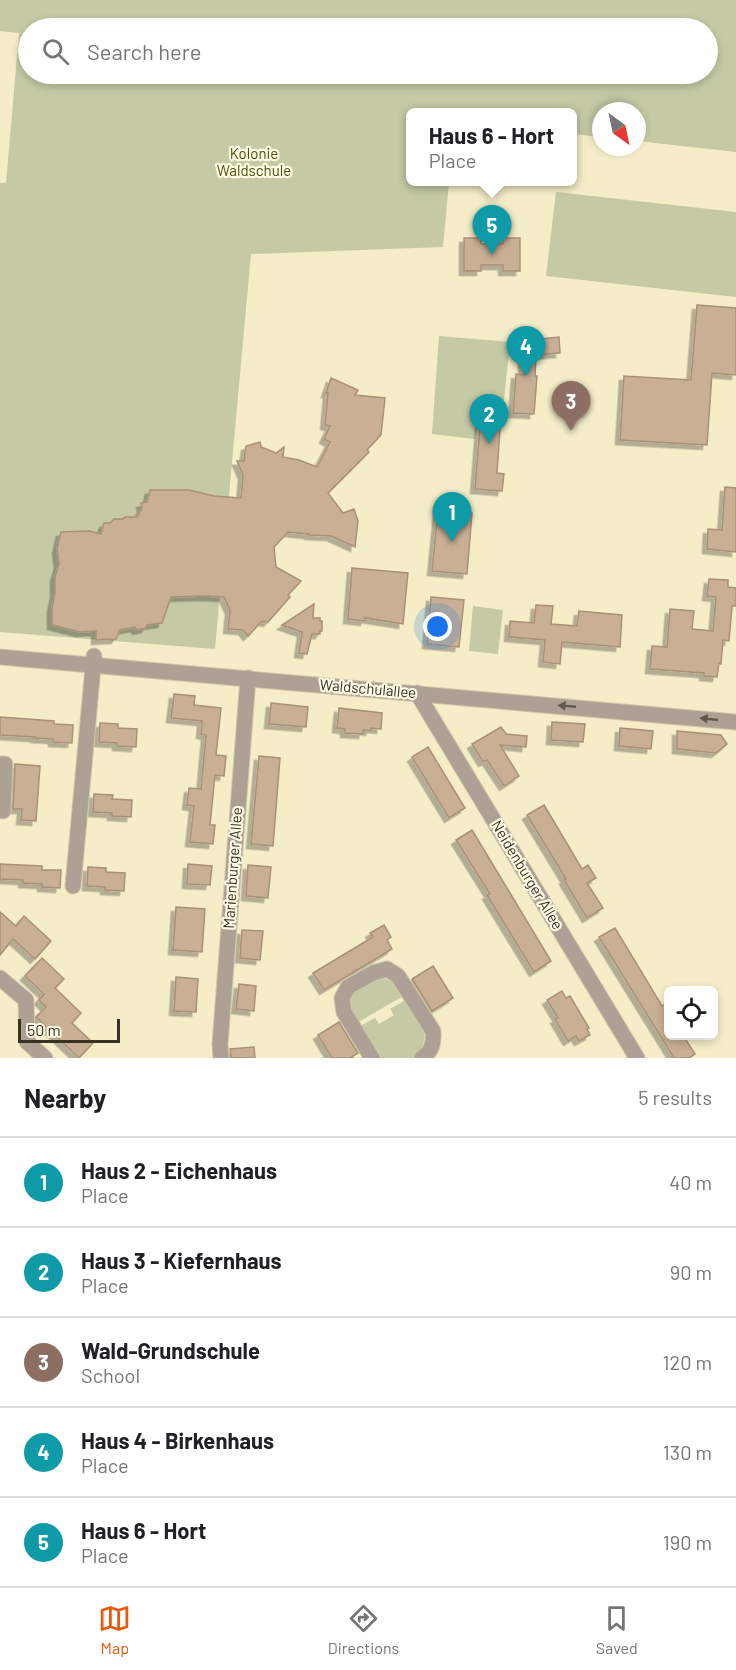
<!DOCTYPE html>
<style>
body{margin:0;font-family:Barlow,sans-serif;background:#f6f6f6;color:#202124}
.controls{position:absolute;right:18px;bottom:18px;display:grid;overflow:hidden;border-radius:9px;box-shadow:0 3px 9px #0003}
.controls button{width:54px;height:54px;display:grid;place-items:center;padding:0;border:0;border-bottom:2px solid #e0e0e0;background:#fff;color:#202124;font:30px sans-serif}
.compass{position:absolute;left:592px;top:102px;width:54px;height:54px;border-radius:50%;background:#fff;box-shadow:0 3px 9px #0003;rotate:147deg}
.scale{position:absolute;left:18px;bottom:15px;width:102px;box-sizing:border-box;padding-left:6px;border:3px solid #363325;border-top:0;font-size:16px;line-height:21px;white-space:nowrap;color:#363325;-webkit-text-stroke:4px #fefae4;paint-order:stroke}
.you{position:absolute;left:438px;top:627px;width:21px;height:21px;margin:-15px;border:4px solid #fff;border-radius:50%;background:#1a73e8;box-shadow:0 0 0 9px #1a73e833}
.badge{display:grid;place-items:center;width:39px;height:39px;border-radius:50%;background:#ea580c;color:#fff;font-size:20px;font-weight:700}
.pin{position:absolute;translate:-50% -50px;filter:drop-shadow(0 2px 3px #0008)}
.pin::after{content:'';position:absolute;top:32px;width:21px;height:18px;background:inherit;clip-path:polygon(0 0,100% 0,50% 100%)}
.popup{position:absolute;left:406px;top:108px;width:171px;height:78px;box-sizing:border-box;display:grid;place-content:center;border-radius:9px;background:#fff;filter:drop-shadow(0 2px 4px #0005);font-size:20px;white-space:nowrap;color:#757577}
.popup b{font-size:22px;color:#202124}
.popup::after{content:'';position:absolute;left:50%;top:100%;margin-left:-12px;border:12px solid transparent;border-top-color:#fff}
.list{margin:0;padding:0;list-style:none}
h2{display:flex;justify-content:space-between;align-items:center;height:78px;margin:0;padding:0 24px;font-size:26px}
h2 small{font-size:20px;font-weight:400;color:#757577}
.list li{display:grid;grid-template-columns:39px 1fr auto;gap:18px;align-items:center;box-sizing:border-box;height:90px;padding:0 24px;border-top:2px solid #e0e0e0}
.list b{display:block;font-size:22px;white-space:nowrap}
.list p{margin:0;font-size:20px;white-space:nowrap;color:#757577}
.list em{font-size:20px;font-style:normal;color:#757577}
.icon{flex:none;width:33px;height:33px;fill:none;stroke:currentColor;stroke-width:2;stroke-linecap:round;stroke-linejoin:round}
.map{position:relative;flex:none;width:736px;height:1058px;overflow:hidden}
.search{position:absolute;background:#fff;box-shadow:0 3px 9px #0003;left:18px;right:18px;top:18px;height:66px;display:flex;align-items:center;gap:15px;box-sizing:border-box;padding:0 21px;border-radius:33px;color:#757577;font-size:22px}
.sheet{height:528px;background:#fff}
nav{display:flex;justify-content:space-around;align-items:center;box-sizing:border-box;height:84px;border-top:2px solid #e0e0e0;background:#fff;font-size:16px;color:#757577}
nav a{display:grid;justify-items:center;gap:3px}
nav .on{color:#ea580c}
.map>svg:first-child{display:block}
.green{fill:#c5caa5;fill-rule:evenodd}
.building{fill:#c9af94;stroke:#aa9076;stroke-width:1.5;filter:url(#shadow)}
.lines{fill:none;stroke-linecap:round;stroke-linejoin:round}
.minor-casing{stroke:#cec8a7;stroke-width:17}
.minor{stroke:#ada195;stroke-width:15}
.oneway{fill:#605a4c}
.labels{text-anchor:middle;stroke-width:4.5;stroke-linejoin:round;paint-order:stroke}
.park-label{font-size:15px;fill:#4c510a;stroke:#fefae4}
.street-label{font-size:15px;fill:#363325;stroke:#fefae4}
</style>
<div class="map">
<svg width="736" height="1058" viewBox="0 0 736 1058">
<defs>
<filter id="shadow"><feDropShadow dx="-4.5" dy="4.5" stdDeviation="0" flood-color="#0004"/></filter>
</defs>
<rect width="100%" height="100%" fill="#f4edc8"/>
<g class="green">
<path d="M 0,0 L 736,0 L 736,152 L 637,141 L 637,111 L 601,111 L 601,137 L 573,134 L 573,112 L 411,112 L 411,182 L 449,182 L 443,247 L 251,254 L 215,649 L 0,632 L 0,183 L 6,183 L 19,33 L 0,31 ZM 28,28 L 708,28 L 708,74 L 28,74 Z"/>
<polygon points="556,192 736,212 736,297 546,276"/>
<polygon points="439,336 510,342 503,410 479,409 475,439 432,434"/>
<polygon points="473,606 503,610 498,654 469,651"/>
<polygon points="381,977 395,983 405,995 355,1024 349,1003 355,988"/>
<path d="M 407,999 C 421,1023 434,1033 415,1058 L 377,1058 L 358,1027 L 375,1018 L 379,1024 L 394,1015 L 390,1009 Z"/>
</g>
<g class="building">
<polygon points="464,238 481,238 481,244 503,244 503,238 520,238 520,271 503,271 503,265 481,265 481,271 464,271"/>
<polygon points="697,305 736,308 736,375 712,373 707,445 620,440 624,376 691,380"/>
<polygon points="559,337 560,353 536,355 535,376 537,376 534,414 513,413 516,374 524,375 521,341"/>
<polygon points="331,378 358,390 355,395 385,398 381,435 367,450 369,452 328,493 343,513 354,509 358,521 355,547 331,536 309,535 309,534 288,532 274,547 276,567 301,581 288,595 290,597 268,622 262,621 248,636 243,630 228,629 230,610 224,597 204,596 171,597 162,623 147,625 146,628 137,630 135,627 120,630 116,639 96,640 96,631 80,632 52,625 52,608 55,593 55,577 59,564 57,549 61,532 89,531 101,534 104,523 110,523 114,519 123,519 125,517 137,517 142,508 141,503 147,502 150,490 189,490 214,496 241,498 243,475 237,461 244,461 246,446 260,442 261,447 276,453 284,447 283,457 299,460 317,467 330,442 324,439 330,426 325,425 328,393 326,393"/>
<polygon points="481,413 501,415 497,473 504,474 502,491 475,489"/>
<polygon points="725,487 736,488 736,552 707,549 708,529 722,530"/>
<polygon points="438,510 472,513 467,574 432,571"/>
<polygon points="352,568 408,573 403,624 365,618 365,621 348,619"/>
<polygon points="709,579 728,580 728,587 736,588 736,606 732,606 729,641 723,640 721,664 719,663 717,677 704,676 704,673 650,669 652,646 667,647 670,609 694,611 692,629 713,631 716,597 707,596"/>
<polygon points="431,597 464,600 459,647 427,644"/>
<polygon points="314,604 313,618 320,618 320,621 322,621 322,631 320,631 320,634 312,634 307,654 299,653 302,632 282,625"/>
<polygon points="536,605 553,606 551,624 577,626 579,611 622,615 620,647 562,642 560,664 543,662 545,640 509,637 510,621 534,623"/>
<polygon points="174,694 195,696 194,705 221,708 216,755 226,756 224,776 215,775 210,825 215,825 213,844 190,842 194,806 187,805 189,788 201,789 206,735 201,734 202,721 171,718"/>
<polygon points="271,703 308,707 306,727 269,724"/>
<polygon points="339,708 382,713 381,729 371,728 370,731 363,730 363,734 345,733 345,729 337,728"/>
<polygon points="0,717 54,721 54,724 73,725 72,743 53,742 53,739 35,738 35,737 0,735"/>
<polygon points="552,722 585,724 583,742 551,740"/>
<polygon points="100,723 118,724 118,728 137,729 136,747 117,746 117,743 99,742"/>
<polygon points="501,727 506,734 527,736 526,747 500,745 519,776 504,786 487,760 483,762 472,744"/>
<polygon points="620,728 653,731 651,749 619,746"/>
<polygon points="677,731 721,735 727,744 716,753 677,749"/>
<polygon points="428,747 465,808 449,818 412,757"/>
<polygon points="259,756 280,758 273,846 251,844"/>
<polygon points="15,764 40,766 36,821 21,820 22,809 13,809"/>
<polygon points="94,794 113,795 112,799 132,800 131,817 112,816 112,813 93,812"/>
<polygon points="544,805 582,869 588,865 596,878 587,883 603,908 587,918 564,880 566,879 527,815"/>
<polygon points="472,830 551,961 534,972 487,895 490,894 456,840"/>
<polygon points="0,864 42,866 42,870 61,870 60,888 42,887 42,884 23,883 23,880 0,879"/>
<polygon points="188,864 212,866 210,885 187,884"/>
<polygon points="248,865 271,867 268,898 246,896"/>
<polygon points="88,867 106,868 106,872 125,873 124,891 105,890 105,887 87,886"/>
<polygon points="176,907 205,909 202,952 173,950"/>
<polygon points="0,912 16,926 24,916 51,941 35,959 13,939 0,955"/>
<polygon points="384,925 391,937 387,940 392,949 324,990 313,973 373,937 370,933"/>
<polygon points="615,928 662,1006 665,1004 669,1011 669,1035 683,1035 695,1054 689,1058 674,1058 599,937"/>
<polygon points="242,930 263,931 260,960 240,958"/>
<polygon points="42,958 64,979 55,988 81,1013 72,1023 93,1043 79,1058 36,1017 46,1007 39,1000 44,994 25,976"/>
<polygon points="433,966 453,998 432,1011 412,979"/>
<polygon points="176,977 198,979 196,1012 174,1011"/>
<polygon points="239,984 256,986 254,1011 236,1009"/>
<polygon points="562,991 566,998 570,996 589,1028 587,1029 590,1035 579,1041 576,1036 568,1041 555,1019 558,1018 547,1000"/>
<polygon points="339,1022 358,1053 350,1058 332,1058 318,1035"/>
<polygon points="254,1047 255,1058 231,1058 230,1049"/>
</g>
<g class="lines">
<defs>
<g id="minor">
<polyline points="0,657 736,722"/>
<polyline points="417,693 637,1058"/>
<polyline points="0,764 5,764 3,811"/>
<polyline points="73,886 94,656"/>
<polyline points="0,978 26,1000 27,1042 45,1058"/>
<polyline points="221,1058 220,1044 248,678"/>
<path d="M 372,1058 L 344,1012 L 342,998 L 348,987 L 373,973 L 387,969 L 398,976 L 433,1031 C 434,1043 432,1051 422,1058"/>
</g>
</defs>
<use href="#minor" class="minor-casing"/>
<use href="#minor" class="minor"/>
</g>
<defs><path id="oneway-solid" d="M-6-.8H1V-3.2L6.5 0L1 3.2V.8H-6Z" transform="scale(1.5)"/></defs>
<g class="oneway">
<use href="#oneway-solid" transform="translate(567 706) rotate(-175)"/>
<use href="#oneway-solid" transform="translate(709 719) rotate(-174)"/>
</g>
<g class="labels">
<g class="park-label">
<text x="254" y="159">Kolonie<tspan x="254" dy="17">Waldschule</tspan></text>
</g>
<g class="street-label">
<text transform="translate(368 689) rotate(5)" y="5">Waldschulallee</text>
<text transform="translate(233 868) rotate(-86)" y="5">Marienburger Allee</text>
<text transform="translate(527 875) rotate(59)" y="5">Neidenburger Allee</text>
</g>
</g>
</svg>
<div class="controls">
<button><svg class="icon" aria-label="locate" viewBox="0 0 24 24"><circle cx="12" cy="12" r="6"/><path d="M12 2v4M12 18v4M2 12h4M18 12h4"/></svg></button>
</div>
<svg class="compass" viewBox="-18 -18 36 36"><path d="M0-13l5 13h-10z" fill="#e53935"/><path d="M0 13l5-13h-10z" fill="#757577"/></svg>
<div class="scale">50 m</div>
<div class="you"></div>
<div class="pin badge" style="left:452px;top:542px;background:#0f9aa8">1</div>
<div class="pin badge" style="left:489px;top:444px;background:#0f9aa8">2</div>
<div class="pin badge" style="left:571px;top:431px;background:#8d6e63">3</div>
<div class="pin badge" style="left:526px;top:376px;background:#0f9aa8">4</div>
<div class="pin badge" style="left:492px;top:255px;background:#0f9aa8">5</div>
<div class="popup"><b>Haus 6 - Hort</b>Place</div>
<div class="search"><svg class="icon" aria-label="search" viewBox="0 0 24 24"><circle cx="10" cy="10" r="6"/><path d="M15 15l6 6"/></svg>Search here</div>
</div>
<section class="sheet">
<h2>Nearby<small>5 results</small></h2>
<ul class="list">
<li><span class="badge" style="background:#0f9aa8">1</span><div><b>Haus 2 - Eichenhaus</b><p>Place</p></div><em>40 m</em></li>
<li><span class="badge" style="background:#0f9aa8">2</span><div><b>Haus 3 - Kiefernhaus</b><p>Place</p></div><em>90 m</em></li>
<li><span class="badge" style="background:#8d6e63">3</span><div><b>Wald-Grundschule</b><p>School</p></div><em>120 m</em></li>
<li><span class="badge" style="background:#0f9aa8">4</span><div><b>Haus 4 - Birkenhaus</b><p>Place</p></div><em>130 m</em></li>
<li><span class="badge" style="background:#0f9aa8">5</span><div><b>Haus 6 - Hort</b><p>Place</p></div><em>190 m</em></li>
</ul>
</section>
<nav>
<a class="on"><svg class="icon" aria-label="map" viewBox="0 0 24 24"><path d="M3 6l6-2 6 2 6-2v14l-6 2-6-2-6 2zM9 4v14M15 6v14"/></svg>Map</a>
<a><svg class="icon" aria-label="directions" viewBox="0 0 24 24"><path d="M12 3l9 9-9 9-9-9zM9 14v-3h6M13 9l2 2-2 2"/></svg>Directions</a>
<a><svg class="icon" aria-label="saved" viewBox="0 0 24 24"><path d="M7 4h10v16l-5-4-5 4z"/></svg>Saved</a>
</nav>
